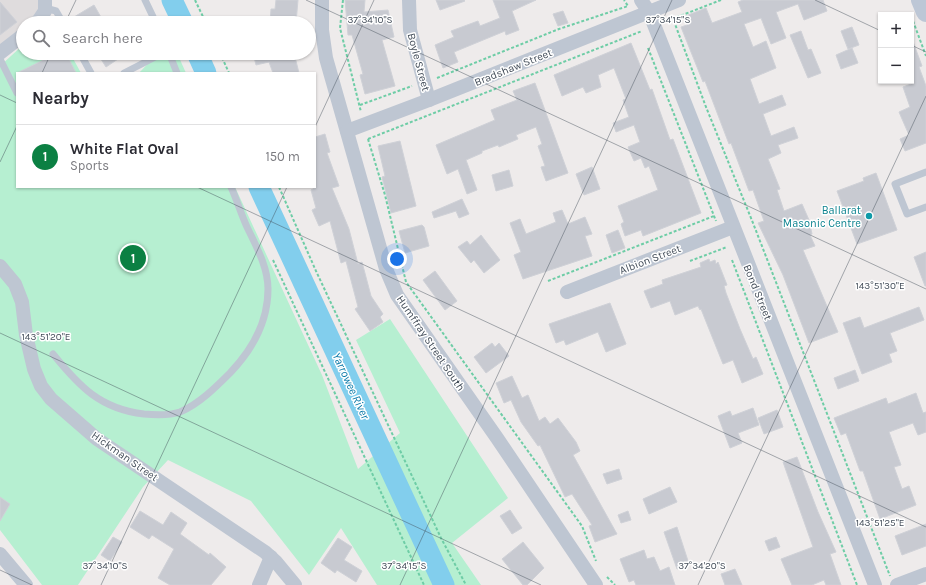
<!DOCTYPE html>
<meta charset="utf-8">
<style>
body{margin:0;font-family:Karla,sans-serif;background:#f2f2f3;color:#2b2b33}
.controls{position:absolute;right:12px;top:12px;display:grid;overflow:hidden;border-radius:0px;box-shadow:0 1px 3px #0004}
.controls button{width:36px;height:36px;display:grid;place-items:center;padding:0;border:0;border-bottom:1px solid #e1e1e2;background:#fff;color:#2b2b33;font:20px sans-serif}
.you{position:absolute;left:397px;top:259px;width:14px;height:14px;margin:-10px;border:3px solid #fff;border-radius:50%;background:#1a73e8;box-shadow:0 0 0 6px #1a73e833}
.badge{display:grid;place-items:center;width:26px;height:26px;border-radius:50%;background:#0b8043;color:#fff;font-size:13px;font-weight:700}
.pin{position:absolute;translate:-50% -50%;border:2px solid #fff;box-shadow:0 1px 4px #0006}
.list{margin:0;padding:0;list-style:none}
h2{display:flex;justify-content:space-between;align-items:center;height:52px;margin:0;padding:0 16px;font-size:17px}
h2 small{font-size:13px;font-weight:400;color:#7c7c81}
.list li{display:grid;grid-template-columns:26px 1fr auto;gap:12px;align-items:center;box-sizing:border-box;height:64px;padding:0 16px;border-top:1px solid #e1e1e2}
.list b{display:block;font-size:15px;white-space:nowrap}
.list p{margin:0;font-size:13px;white-space:nowrap;color:#7c7c81}
.list em{font-size:13px;font-style:normal;color:#7c7c81}
.icon{flex:none;width:22px;height:22px;fill:none;stroke:currentColor;stroke-width:2;stroke-linecap:round;stroke-linejoin:round}
.map{position:relative;flex:none;width:926px;height:585px;overflow:hidden}
.search{position:absolute;background:#fff;box-shadow:0 1px 3px #0004;left:16px;top:16px;width:300px;height:44px;display:flex;align-items:center;gap:10px;box-sizing:border-box;padding:0 14px;border-radius:22px;color:#7c7c81;font-size:15px}
.panel{position:absolute;background:#fff;box-shadow:0 1px 3px #0004;left:16px;top:72px;width:300px;height:116px;border-radius:0px}
.map>svg:first-child{display:block}
.education{fill:#dfdcdd}
.green{fill:#b6efd1}
.lines{fill:none;stroke-linecap:round;stroke-linejoin:round}
.river{stroke:#82ceed;stroke-width:21}
.building{fill:#c8cad1;stroke:#cfd1d7}
.path{stroke:#6ecda6;stroke-width:2;stroke-dasharray:3 2;stroke-linecap:butt}
.service{stroke:#bec6d2;stroke-width:7}
.minor{stroke:#bec6d2;stroke-width:14}
.secondary{stroke:#bdc7d6;stroke-width:20}
.ticks{fill:none;stroke:#434d59;stroke-width:1;stroke-opacity:0.45}
.culture-dot{fill:#0f9aa8;stroke:#fff;stroke-width:1.5}
.labels{text-anchor:middle;stroke-width:3;stroke-linejoin:round;paint-order:stroke}
.street-label{font-size:11px;fill:#434d59;stroke:#fff}
.culture-label{font-size:11px;fill:#0d838f;stroke:#fff;text-anchor:end}
.water-label{font-size:12px;font-style:italic;fill:#0878a7;stroke:#fff}
.ticks-label{font-size:10px;text-anchor:middle;fill:#434d59;stroke:#fff;stroke-width:3;stroke-linejoin:round;paint-order:stroke}
</style>
<div class="map">
<svg width="926" height="585" viewBox="0 0 926 585">
<rect width="100%" height="100%" fill="#eeebeb"/>
<polygon class="education" points="0,0 39,0 45,9 27,23 23,23 23,26 0,45"/>
<g class="green">
<polygon points="23,45 23,53 70,53 81,73 17,73 17,187 235,187 322,375 358,469 400,433 356,340 390,319 508,498 452,543 481,585 377,585 341,528 309,575 251,501 168,460 143,487 78,585 42,585 0,530 0,66"/>
<polygon points="158,53 177,53 186,73 139,73"/>
</g>
<g class="lines">
<g class="river">
<polyline points="172,0 183,23"/>
<polyline points="197,53 206,73"/>
<polyline points="259,187 444,585"/>
</g>
</g>
<g class="building">
<polygon points="276,0 298,0 296,23 270,22 271,9 275,9"/>
<polygon points="345,0 365,0 364,12 388,10 394,37 382,40 395,86 365,94 360,75 363,74 352,35 348,35"/>
<polygon points="436,0 464,0 465,1 440,10"/>
<polygon points="493,0 536,0 512,11 519,30 506,35 505,31 454,52 458,62 443,68 435,45 454,37 451,31 478,21 480,26 500,18"/>
<polygon points="743,0 823,0 827,11 804,20 798,4 776,12 786,38 771,44 761,18 744,24 753,47 766,41 776,68 750,79 759,104 782,95 786,105 763,114 771,136 794,127 798,138 778,145 781,153 768,159 780,189 777,190 784,211 802,204 809,220 812,234 810,235 815,246 803,250 838,332 809,343 783,275 758,223 764,221 753,190 749,191 731,143 729,144 705,81 703,82 681,27 687,25 683,17 706,8 712,23 742,12 738,2"/>
<polygon points="0,2 17,22 0,35"/>
<polygon points="94,5 102,19 96,23 78,23 74,17"/>
<polygon points="563,11 568,23 558,26 553,14"/>
<polygon points="852,27 859,45 848,49 841,31"/>
<polygon points="801,31 808,50 811,49 821,73 808,78 790,35"/>
<polygon points="912,39 922,66 919,67 926,86 926,143 905,151 900,139 909,135 899,112 910,107 903,87 911,84"/>
<polygon points="631,43 650,90 652,89 670,140 673,139 701,213 643,236 641,230 625,236 621,224 624,222 618,206 658,190 649,166 645,168 641,158 634,161 628,147 640,142 634,125 616,132 613,123 629,117 623,100 626,99 614,68 598,75 601,87 586,93 583,87 562,96 554,75"/>
<polygon points="852,48 858,63 841,69 836,55"/>
<polygon points="58,53 66,53 76,73 17,73"/>
<polygon points="97,53 127,53 106,67"/>
<polygon points="253,53 294,53 299,73 273,73 269,62 256,65"/>
<polygon points="535,83 568,173 546,181 541,167 545,166 538,146 542,144 536,127 516,135 518,139 499,147 498,145 482,151 482,153 466,160 477,190 467,194 458,169 447,174 436,145 495,120 491,110 517,100 513,91"/>
<polygon points="325,134 330,152 327,153 339,186 332,188 349,229 358,264 362,262 371,296 383,314 380,317 383,322 370,331 355,309 358,307 346,261 341,263 330,221 319,226 312,210 316,208 311,190 315,188 315,137"/>
<polygon points="400,141 416,206 391,213 382,177 385,176 378,146"/>
<polygon points="592,167 600,189 584,195 576,174"/>
<polygon points="509,170 513,186 496,191 492,175"/>
<polygon points="876,173 897,230 857,244 837,191 864,181 863,178"/>
<polygon points="462,199 469,214 459,218 456,211 434,218 432,212"/>
<polygon points="562,210 568,224 585,217 592,234 585,236 592,256 523,279 514,255 521,252 510,223 520,219 526,234 556,222 553,213"/>
<polygon points="422,225 424,227 429,246 405,253 399,231"/>
<polygon points="618,230 625,248 612,253 606,235"/>
<polygon points="481,235 500,260 484,273 474,260 471,263 458,247 467,241 470,245"/>
<polygon points="926,252 926,286 925,286 914,257"/>
<polygon points="709,259 710,262 715,260 716,264 718,262 727,285 724,286 726,293 740,329 753,359 756,357 763,374 742,383 733,360 723,364 701,309 700,310 698,306 675,315 670,301 651,308 644,291 663,284 662,280 701,267 700,263"/>
<polygon points="435,271 457,301 445,310 423,280"/>
<polygon points="610,303 626,344 606,352 598,332 566,345 564,340 556,343 549,324"/>
<polygon points="919,307 924,320 890,333 897,351 889,354 892,362 862,374 843,323 860,317 864,328"/>
<polygon points="492,343 495,347 499,343 509,356 486,373 474,357"/>
<polygon points="855,370 859,381 838,389 834,378"/>
<polygon points="512,376 522,398 528,395 539,421 545,417 550,424 558,418 576,442 580,451 573,455 617,534 595,542 589,526 592,525 572,494 565,497 540,445 538,446 521,422 511,400 504,403 496,383"/>
<polygon points="916,393 923,413 926,412 926,432 918,435 913,423 889,432 901,465 894,467 902,489 909,486 916,505 880,519 863,471 860,471 846,433 841,435 834,418 886,398 888,404"/>
<polygon points="753,408 759,425 738,433 742,443 730,448 718,416 730,411 732,416"/>
<polygon points="777,410 783,427 764,434 758,418"/>
<polygon points="797,457 818,512 836,552 830,554 841,585 826,585 824,580 812,585 792,585 781,559 813,547 783,462"/>
<polygon points="619,469 622,479 607,484 603,474"/>
<polygon points="670,487 677,502 649,514 643,499"/>
<polygon points="0,497 10,504 0,521"/>
<polygon points="510,510 522,528 512,534 500,516"/>
<polygon points="140,511 163,525 171,512 187,523 180,534 209,555 210,553 226,567 211,585 170,585 158,578 174,549 152,535 149,539 130,527"/>
<polygon points="628,511 631,520 621,523 618,515"/>
<polygon points="926,524 926,546 902,555 895,536"/>
<polygon points="677,527 689,564 677,569 664,532"/>
<polygon points="113,537 122,542 110,561 101,555"/>
<polygon points="776,537 780,547 769,551 765,541"/>
<polygon points="338,538 352,547 344,560 362,571 356,582 337,570 335,573 321,563"/>
<polygon points="523,542 544,568 527,585 523,585 502,559"/>
<polygon points="644,550 647,559 654,557 660,571 669,567 675,585 636,585 634,580 629,582 620,559"/>
<polygon points="735,569 742,585 725,585 721,574"/>
</g>
<g class="lines">
<g class="path">
<polyline points="195,0 206,23"/>
<polyline points="343,0 340,28 361,112"/>
<polyline points="672,16 706,107 753,223 890,576"/>
<polyline points="667,21 721,0"/>
<polyline points="913,21 926,56"/>
<polyline points="648,48 716,221"/>
<polyline points="220,53 229,73"/>
<polyline points="437,78 559,29 628,6 624,0"/>
<polyline points="360,105 412,86"/>
<polyline points="368,139 642,31"/>
<polyline points="368,139 385,195 406,282 582,526 596,561"/>
<polyline points="279,187 316,271 441,538 466,585"/>
<polyline points="273,260 424,585"/>
<polyline points="732,260 857,585"/>
<polyline points="690,261 727,247"/>
<polyline points="548,281 714,216"/>
<polyline points="607,577 615,585"/>
</g>
<g class="service">
<polyline points="145,0 156,23"/>
<polyline points="45,8 56,11 63,23"/>
<polyline points="80,53 91,73"/>
<polyline points="169,53 177,73"/>
<polyline points="0,59 17,93"/>
<polyline points="124,73 163,53"/>
<polyline points="926,172 895,184 907,214 926,207"/>
<path d="M 53,354 C 79,386 100,409 144,414 C 155,415 168,416 180,412 C 199,404 216,387 230,373 C 252,350 268,322 268,289 C 268,267 256,246 247,227 C 241,214 237,200 231,187"/>
</g>
<g class="minor">
<polyline points="322,0 322,30 326,58 386,269 397,295 497,438 596,585"/>
<polyline points="409,0 410,30 429,100"/>
<polyline points="641,0 649,12 875,585"/>
<polyline points="37,23 45,11 45,0"/>
<polyline points="0,53 23,35"/>
<polyline points="347,131 429,100 679,0"/>
<polyline points="0,266 15,284 22,302 26,335 34,369 41,386 51,399 97,439 265,552 276,562 295,585"/>
<polyline points="567,292 733,227"/>
<polyline points="0,554 26,585"/>
<polyline points="259,585 271,557"/>
<polyline points="897,585 926,574"/>
</g>
<polyline class="secondary" points="921,0 926,12"/>
</g>
<path class="ticks" d="M 306,0 L 926,289M 815,0 L 881,31M 65,23 L 76,0M 911,45 L 926,52M 42,73 L 51,53M 0,95 L 17,103M 315,127 L 374,0M 0,162 L 17,126M 197,187 L 926,527M 0,333 L 541,585M 0,570 L 32,585M 101,585 L 287,187M 400,585 L 672,0M 698,585 L 926,96"/>
<circle class="culture-dot" cx="869" cy="216" r="4"/>
<g class="labels">
<g class="street-label">
<text transform="translate(419 62) rotate(75)" y="4">Boyle Street</text>
<text transform="translate(513 67) rotate(-22)" y="4">Bradshaw Street</text>
<text transform="translate(650 259) rotate(-21)" y="4">Albion Street</text>
<text transform="translate(758 292) rotate(68)" y="4">Bond Street</text>
<text transform="translate(431 343) rotate(56)" y="4">Humffray Street South</text>
<text transform="translate(125 456) rotate(35)" y="4">Hickman Street</text>
</g>
<g class="culture-label">
<text x="861" y="214">Ballarat<tspan x="861" dy="13">Masonic Centre</tspan></text>
</g>
<g class="water-label">
<text transform="translate(351 386) rotate(65)" y="4">Yarrowee River</text>
</g>
</g>
<g class="ticks-label">
<text x="370" y="23">37°34'10"S</text>
<text x="668" y="23">37°34'15"S</text>
<text x="880" y="289">143°51'30"E</text>
<text x="46" y="340">143°51'20"E</text>
<text x="880" y="526">143°51'25"E</text>
<text x="702" y="569">37°34'20"S</text>
<text x="105" y="569">37°34'10"S</text>
<text x="404" y="569">37°34'15"S</text>
</g>
</svg>
<div class="controls">
<button>+</button>
<button>−</button>
</div>
<div class="you"></div>
<div class="pin badge" style="left:133px;top:258px">1</div>
<div class="search"><svg class="icon" aria-label="search" viewBox="0 0 24 24"><circle cx="10" cy="10" r="6"/><path d="M15 15l6 6"/></svg>Search here</div>
<section class="panel">
<h2>Nearby<small></small></h2>
<ul class="list">
<li><span class="badge">1</span><div><b>White Flat Oval</b><p>Sports</p></div><em>150 m</em></li>
</ul>
</section>
</div>
